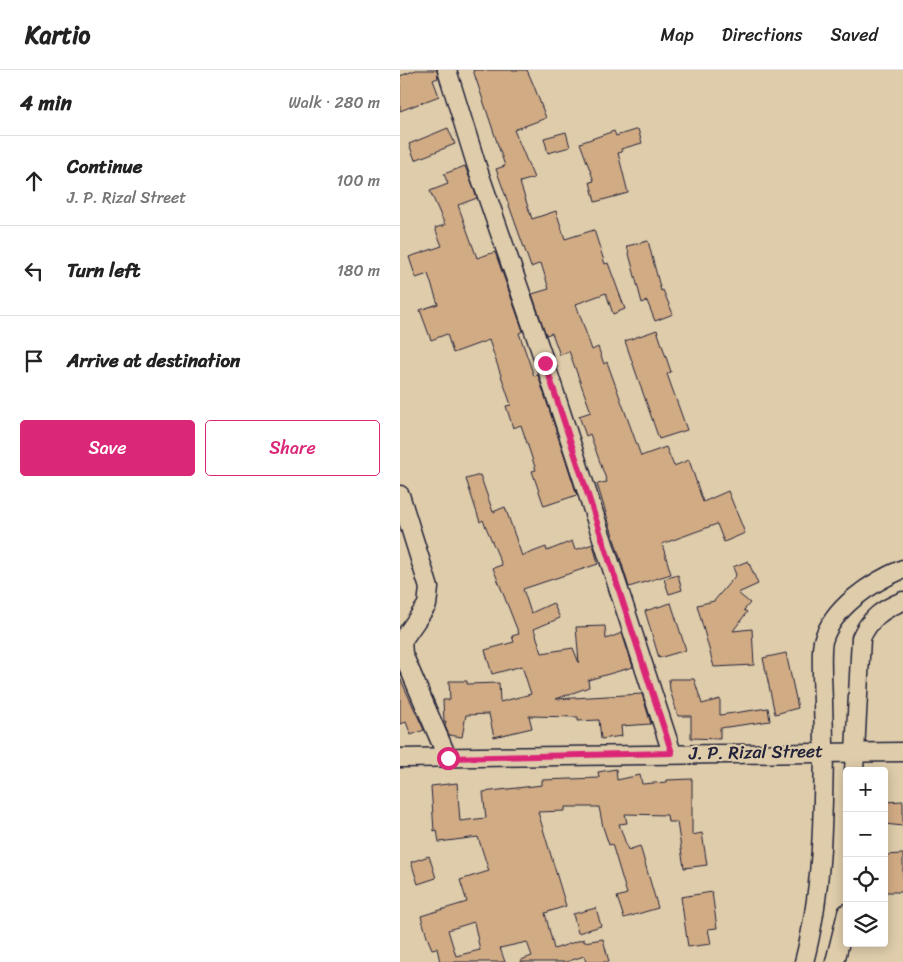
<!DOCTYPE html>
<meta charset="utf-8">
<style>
body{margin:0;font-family:Sriracha,sans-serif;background:#f2f2f2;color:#222}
.controls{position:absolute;right:15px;bottom:15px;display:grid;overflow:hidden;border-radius:5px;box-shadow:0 2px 12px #0003}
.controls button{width:45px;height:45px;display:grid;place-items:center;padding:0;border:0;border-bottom:1px solid #e0e0e0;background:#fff;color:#222;font:25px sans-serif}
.stop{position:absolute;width:15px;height:15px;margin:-11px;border:4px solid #db2777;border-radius:50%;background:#fff}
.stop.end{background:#db2777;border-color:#fff;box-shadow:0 1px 5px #0008}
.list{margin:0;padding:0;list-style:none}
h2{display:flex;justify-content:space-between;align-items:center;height:65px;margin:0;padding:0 20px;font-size:21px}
h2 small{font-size:16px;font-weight:400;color:#767676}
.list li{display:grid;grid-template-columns:32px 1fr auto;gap:15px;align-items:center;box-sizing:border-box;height:90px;padding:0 20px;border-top:1px solid #e0e0e0}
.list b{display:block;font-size:19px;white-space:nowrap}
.list p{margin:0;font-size:16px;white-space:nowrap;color:#767676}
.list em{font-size:16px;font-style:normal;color:#767676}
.actions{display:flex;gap:10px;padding:15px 20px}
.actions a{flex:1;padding:11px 0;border:1px solid #db2777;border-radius:5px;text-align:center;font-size:18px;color:#db2777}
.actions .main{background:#db2777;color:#fff}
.icon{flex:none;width:28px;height:28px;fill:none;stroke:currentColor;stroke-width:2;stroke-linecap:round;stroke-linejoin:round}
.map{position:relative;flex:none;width:503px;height:892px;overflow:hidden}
header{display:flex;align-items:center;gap:30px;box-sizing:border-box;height:70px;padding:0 25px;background:#fff;border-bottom:1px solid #e0e0e0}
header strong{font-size:24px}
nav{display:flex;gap:28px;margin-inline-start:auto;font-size:18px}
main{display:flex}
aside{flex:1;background:#fff}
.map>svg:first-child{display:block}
.building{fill:#d1ab84;stroke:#22223b;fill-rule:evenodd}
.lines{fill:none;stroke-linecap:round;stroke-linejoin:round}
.street-casing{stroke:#22223b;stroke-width:21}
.street{stroke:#deccaa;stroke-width:18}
.route{stroke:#db2777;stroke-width:6}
.labels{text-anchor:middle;stroke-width:4;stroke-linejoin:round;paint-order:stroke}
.street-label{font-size:18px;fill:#22223b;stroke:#deccaa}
</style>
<header>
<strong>Kartio</strong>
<nav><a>Map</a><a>Directions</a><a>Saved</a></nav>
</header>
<main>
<aside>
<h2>4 min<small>Walk · 280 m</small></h2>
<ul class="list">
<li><svg class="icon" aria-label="ahead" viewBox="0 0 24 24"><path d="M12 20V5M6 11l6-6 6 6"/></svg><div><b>Continue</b><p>J. P. Rizal Street</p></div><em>100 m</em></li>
<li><svg class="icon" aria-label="left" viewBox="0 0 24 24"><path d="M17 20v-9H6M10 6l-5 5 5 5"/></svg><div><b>Turn left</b></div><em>180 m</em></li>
<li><svg class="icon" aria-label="arrive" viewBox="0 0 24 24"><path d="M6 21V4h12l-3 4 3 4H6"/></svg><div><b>Arrive at destination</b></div></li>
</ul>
<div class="actions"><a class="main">Save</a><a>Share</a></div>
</aside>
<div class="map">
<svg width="503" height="892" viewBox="0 0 503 892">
<rect width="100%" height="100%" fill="#deccaa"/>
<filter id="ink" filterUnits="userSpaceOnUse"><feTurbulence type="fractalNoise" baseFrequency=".02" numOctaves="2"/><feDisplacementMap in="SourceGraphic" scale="10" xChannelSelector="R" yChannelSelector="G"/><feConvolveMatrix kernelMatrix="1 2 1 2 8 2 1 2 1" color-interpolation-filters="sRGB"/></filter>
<g filter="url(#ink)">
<g class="building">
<polygon points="16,0 37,0 38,8 33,10 39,26 0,41 0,6"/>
<polygon points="73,0 127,0 134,16 146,48 114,60 134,108 120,112 121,116 132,149 156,141 165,169 194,160 205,194 208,193 225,239 213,244 206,223 176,234 192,280 198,277 204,294 207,292 241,386 266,377 274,396 289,390 303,432 328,421 345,463 324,472 317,454 262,474 271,504 229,517 197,414 207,412 190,364 186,366 179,346 191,342 169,281 160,285 152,263 146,265 132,224 149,219 141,193 131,197 96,99 105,96"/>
<polygon points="48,58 55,74 15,90 9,74"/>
<polygon points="238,59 242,73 221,79 222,82 218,83 228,123 195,132 190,112 194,111 180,73 214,61 216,66"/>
<polygon points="166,62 170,77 148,83 144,68"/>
<polygon points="65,96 77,128 58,135 77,188 95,182 123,261 119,263 134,306 138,305 177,425 144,436 132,401 136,400 121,355 113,358 106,336 111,335 89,270 53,283 47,264 31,270 20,240 38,234 28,204 16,208 9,187 42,176 35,158 45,155 30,121 48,114 44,104"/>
<polygon points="248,171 261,221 263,220 273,244 255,251 247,231 242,233 227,176"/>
<polygon points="257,260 271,302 267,304 287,360 259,369 225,271"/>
<polygon points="80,405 93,442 105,437 122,486 146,477 147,481 172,471 175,480 193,474 198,494 123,519 131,543 153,533 160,548 134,559 142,583 173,578 179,593 176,557 205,556 206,569 222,563 233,597 188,610 189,617 156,629 242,624 251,654 221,656 222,666 201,669 199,650 178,651 178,647 129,646 132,658 94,667 89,644 66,645 62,667 49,665 45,656 46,651 44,652 43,630 50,630 49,611 67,611 67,614 99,613 100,632 131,624 122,596 92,604 85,580 114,572 112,566 119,564 93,498 102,495 83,450 80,452 66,409"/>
<polygon points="348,491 358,514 338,523 350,533 344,540 347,542 333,561 352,559 354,595 314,597 297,535 314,531 336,505 333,497"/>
<polygon points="278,505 282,520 269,524 264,509"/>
<polygon points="271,533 286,580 259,588 245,541"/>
<polygon points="386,583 398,638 375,644 363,588"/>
<polygon points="0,608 24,660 11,665 6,652 0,654"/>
<polygon points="269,609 294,609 302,634 320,629 320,645 368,638 370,651 320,658 320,669 291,668 291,646 278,646 270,620"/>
<path d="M 216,699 L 217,710 L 240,705 L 242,714 L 267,712 L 267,710 L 292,709 L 292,765 L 302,763 L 307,795 L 284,798 L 277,752 L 268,752 L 267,745 L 225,744 L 227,753 L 219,754 L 228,780 L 240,776 L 258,838 L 224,848 L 217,827 L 227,824 L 212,774 L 209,775 L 203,757 L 199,737 L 165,737 L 165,741 L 138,742 L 166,836 L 145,843 L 154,879 L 184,869 L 184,872 L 203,869 L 209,892 L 186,892 L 184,886 L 166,892 L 121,892 L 121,890 L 132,886 L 127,872 L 100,878 L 105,892 L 40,892 L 37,878 L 32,879 L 27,867 L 21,846 L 67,832 L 60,810 L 89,801 L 78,767 L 39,772 L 37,760 L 34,761 L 31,716 L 57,713 L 60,751 L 86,748 L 83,722 L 142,715 L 142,710 L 199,708 L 198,702 ZM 74,852 L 80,880 L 56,886 L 48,860 Z"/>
<polygon points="503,731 503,756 484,754 485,732"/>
<polygon points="503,784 503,822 485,822 484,785"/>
<polygon points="29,786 36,808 18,814 11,792"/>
<polygon points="312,822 317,858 308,859 311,874 288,877 281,827"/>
<polygon points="196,838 201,856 178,863 173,844"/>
</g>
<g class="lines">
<defs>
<g id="street">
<polyline points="47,0 77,97 145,293 272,683"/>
<polyline points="0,425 29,518 27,535 2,571 3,584 48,689"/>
<polyline points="0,688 503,682"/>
<path d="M 454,701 L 461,568 C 470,548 483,539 503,531"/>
<path d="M 404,892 C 422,824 423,751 424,681 C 424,655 423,630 422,605 C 422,594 421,581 423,571 C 433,537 472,512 503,499"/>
<polyline points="435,892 447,843"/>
</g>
</defs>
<use href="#street" class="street-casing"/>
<use href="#street" class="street"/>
</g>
</g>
<g class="lines" filter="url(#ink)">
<polyline class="route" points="48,688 272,683 145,293"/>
</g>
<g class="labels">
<g class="street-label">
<text transform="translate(356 682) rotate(-1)" y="6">J. P. Rizal Street</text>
</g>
</g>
</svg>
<div class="controls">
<button>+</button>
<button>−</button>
<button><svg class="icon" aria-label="locate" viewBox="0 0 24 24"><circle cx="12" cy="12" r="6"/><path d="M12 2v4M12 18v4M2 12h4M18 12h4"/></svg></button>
<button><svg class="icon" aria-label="layers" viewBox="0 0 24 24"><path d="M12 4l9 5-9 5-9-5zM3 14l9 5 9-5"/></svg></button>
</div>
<div class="stop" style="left:48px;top:688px"></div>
<div class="stop end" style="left:145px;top:293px"></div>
</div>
</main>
